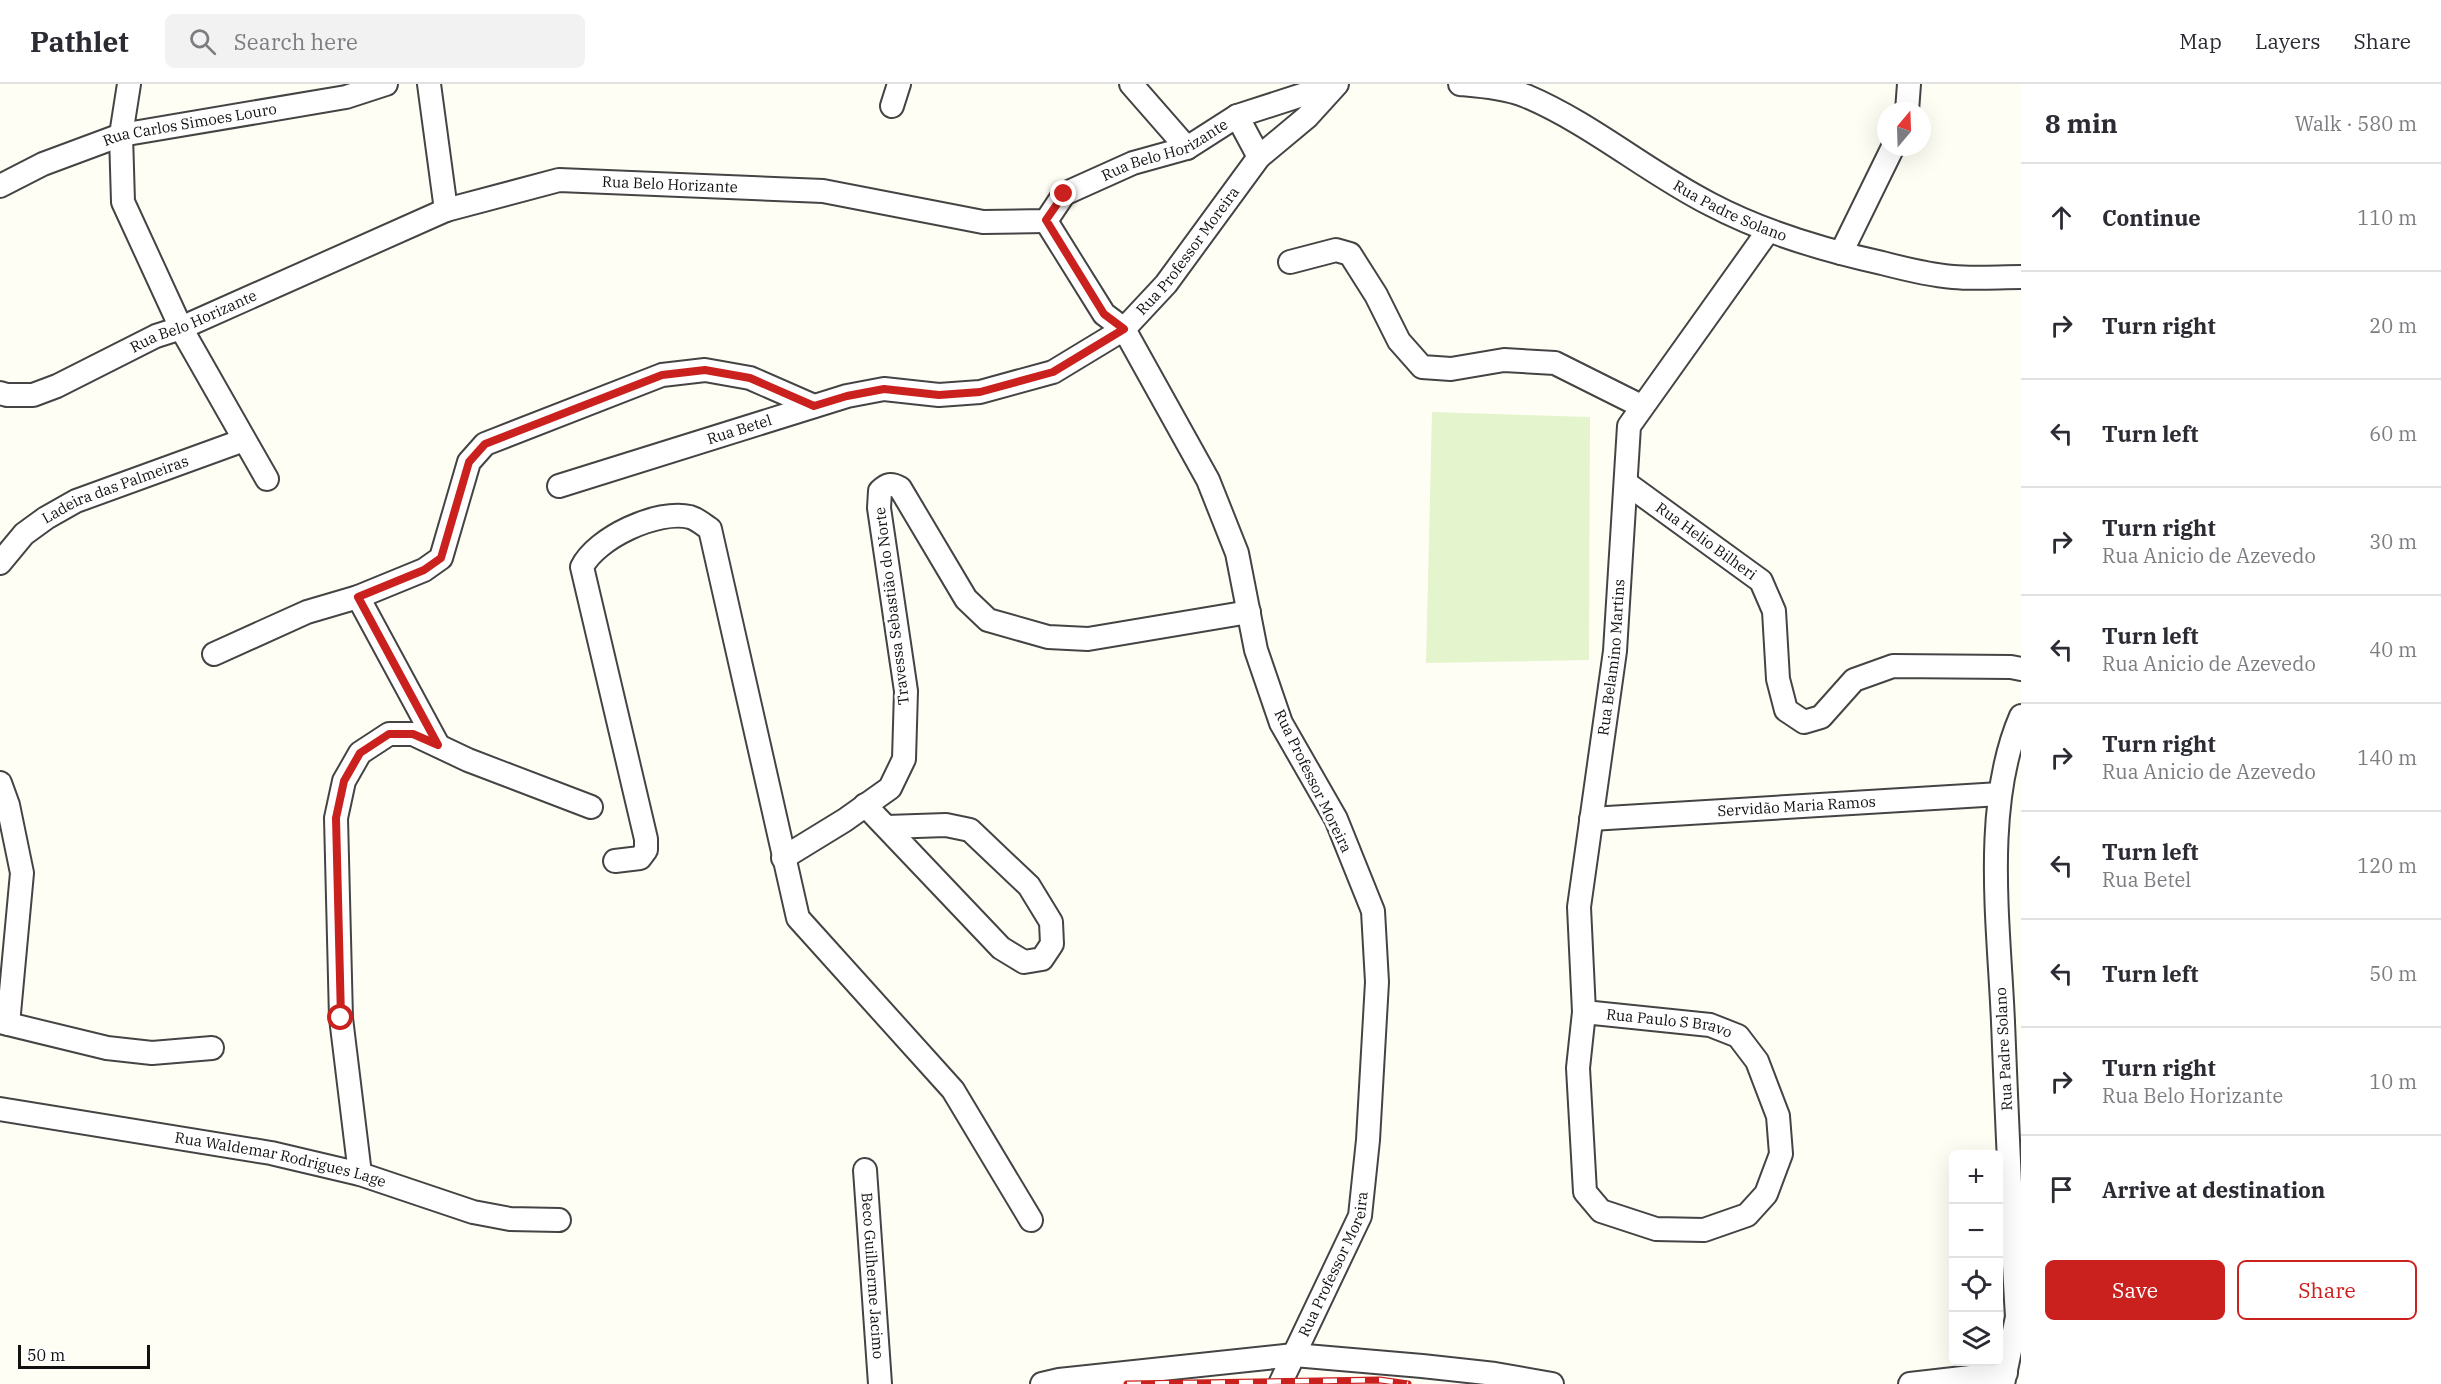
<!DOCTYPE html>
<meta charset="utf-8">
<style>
body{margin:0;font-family:"IBM Plex Serif",serif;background:#f2f2f3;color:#2b2b33}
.controls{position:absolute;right:18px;bottom:18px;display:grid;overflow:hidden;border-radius:9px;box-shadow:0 6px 24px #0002}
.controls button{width:54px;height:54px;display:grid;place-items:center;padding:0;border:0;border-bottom:2px solid #e1e1e2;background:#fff;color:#2b2b33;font:30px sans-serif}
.compass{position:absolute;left:1877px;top:18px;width:54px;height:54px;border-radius:50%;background:#fff;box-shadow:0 6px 24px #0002;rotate:19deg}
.scale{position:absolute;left:18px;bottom:15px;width:132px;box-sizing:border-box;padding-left:6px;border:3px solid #111;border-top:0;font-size:16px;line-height:21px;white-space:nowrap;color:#111;-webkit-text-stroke:4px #fff;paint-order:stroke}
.stop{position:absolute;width:18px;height:18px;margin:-14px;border:4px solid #cb211e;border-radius:50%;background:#fff}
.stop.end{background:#cb211e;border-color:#fff;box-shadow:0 2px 6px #0008}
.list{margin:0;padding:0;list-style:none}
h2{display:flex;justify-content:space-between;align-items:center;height:78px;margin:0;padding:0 24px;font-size:26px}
h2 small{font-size:20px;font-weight:400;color:#7c7c81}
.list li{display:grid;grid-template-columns:39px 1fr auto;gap:18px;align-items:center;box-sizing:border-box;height:108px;padding:0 24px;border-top:2px solid #e1e1e2}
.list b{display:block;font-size:22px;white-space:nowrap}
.list p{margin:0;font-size:20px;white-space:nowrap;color:#7c7c81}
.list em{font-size:20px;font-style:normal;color:#7c7c81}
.actions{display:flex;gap:12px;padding:18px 24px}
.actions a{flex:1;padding:14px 0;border:2px solid #cb211e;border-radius:9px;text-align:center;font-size:21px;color:#cb211e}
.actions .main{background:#cb211e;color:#fff}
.icon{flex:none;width:33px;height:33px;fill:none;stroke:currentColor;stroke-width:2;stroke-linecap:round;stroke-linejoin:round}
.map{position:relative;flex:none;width:2021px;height:1300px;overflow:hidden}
header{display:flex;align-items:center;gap:36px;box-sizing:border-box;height:84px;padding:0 30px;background:#fff;border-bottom:2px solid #e1e1e2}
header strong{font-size:28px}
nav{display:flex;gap:33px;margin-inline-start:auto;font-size:21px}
.search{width:420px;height:54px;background:#f2f2f3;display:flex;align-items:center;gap:15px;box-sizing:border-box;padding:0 21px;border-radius:9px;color:#7c7c81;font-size:22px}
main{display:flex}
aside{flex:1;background:#fff}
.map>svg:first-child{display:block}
.pitch{fill:#e4f4cd}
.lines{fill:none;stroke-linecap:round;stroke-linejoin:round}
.minor-casing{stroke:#444;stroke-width:26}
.minor{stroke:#fff;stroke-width:22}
.rail-casing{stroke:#cb211e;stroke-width:7}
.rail{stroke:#fff;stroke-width:4.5;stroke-dasharray:14;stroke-linecap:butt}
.route{stroke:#cb211e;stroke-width:8}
.labels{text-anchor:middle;stroke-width:6;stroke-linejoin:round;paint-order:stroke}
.street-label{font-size:15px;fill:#111;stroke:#fff}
</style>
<header>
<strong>Pathlet</strong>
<div class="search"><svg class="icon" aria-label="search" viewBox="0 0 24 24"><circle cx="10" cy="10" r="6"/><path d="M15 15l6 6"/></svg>Search here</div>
<nav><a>Map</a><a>Layers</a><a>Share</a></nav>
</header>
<main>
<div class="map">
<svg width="2021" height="1300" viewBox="0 0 2021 1300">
<rect width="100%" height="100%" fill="#fffef4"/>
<polygon class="pitch" points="1432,328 1590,333 1589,576 1426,579"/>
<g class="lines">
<defs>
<g id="minor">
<polyline points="129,0 121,51 123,118 181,244 267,395"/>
<polyline points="429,0 446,126"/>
<polyline points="1131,0 1187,64"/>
<path id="s1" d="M 1460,0 C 1481,2 1507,4 1526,12 C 1592,40 1647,88 1710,120 C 1763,148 1823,166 1882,179 C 1905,185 1929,191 1953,193 C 1975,195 1999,193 2021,193"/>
<polyline points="892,22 899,0"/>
<polyline points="1907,27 1909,0"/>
<polyline points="1237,32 1259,73"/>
<path id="s2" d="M 0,102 L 43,80 L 121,51 L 346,13 L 386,0"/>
<polyline points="1841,169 1893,63"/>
<polyline points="1290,178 1336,166 1350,170 1376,211 1399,257 1422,283 1451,285 1504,276 1555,279 1641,322"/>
<path id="s3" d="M 0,309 L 7,311 L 33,311 L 57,302 L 156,252 L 181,244 L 446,126 L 559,96 L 823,107 L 983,138 L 1046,137 L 1064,110 L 1133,79 L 1187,64 L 1237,32 L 1336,0"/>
<path id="s4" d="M 1626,399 L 1761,497 L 1774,527 L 1778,595 L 1786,626 L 1804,638 L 1821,633 L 1854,596 L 1893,582 L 2011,583 L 2021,585"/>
<path id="s5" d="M 559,402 L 847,312 L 884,305 L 939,311 L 980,308 L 1053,288 L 1124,245 L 1104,230 L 1046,137"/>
<path id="s6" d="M 0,479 L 24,450 L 46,434 L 76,417 L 244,356"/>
<polyline points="358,513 438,661"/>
<polyline points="214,570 307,528 358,513 424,486 441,474 469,378 485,360 662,291 705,286 750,294 814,322"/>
<polyline points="0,699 8,721 22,789 8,940"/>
<polyline points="865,721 1001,864 1024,878 1042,875 1052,860 1051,838 1029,802 970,746 946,741 887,743"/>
<path id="s7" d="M 1591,735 L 2000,710"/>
<path d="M 783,774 L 845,736 L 890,704 L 904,675 L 906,607 L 879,424 L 880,407 C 887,400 891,399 900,404 L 966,515 L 988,536 L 1048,553 L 1088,555 L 1249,528"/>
<path d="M 615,777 L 640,774 L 646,766 L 646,755 L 582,483 C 596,454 658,425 690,433 C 697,435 704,441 710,445 L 798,834 L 953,1006 L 1031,1136"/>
<path id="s8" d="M 1584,928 L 1710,941 L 1738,952 L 1757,977 L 1778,1032 L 1781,1070 L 1766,1110 L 1747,1131 L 1704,1146 L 1656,1145 L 1601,1127 L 1585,1108 L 1578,984 L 1584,928 L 1579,823 L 1615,567 L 1629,342 L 1768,147"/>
<polyline points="0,938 107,964 152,969 212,964"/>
<path id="s9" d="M 0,1025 L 271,1069 L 360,1090 L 473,1128 L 510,1135 L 559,1136"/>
<path id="s10" d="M 865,1086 L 880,1300"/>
<polyline points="360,1090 341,934 336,734 344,697 360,669 389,650 413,650 468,676 591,723"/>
<polyline points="1042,1300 1059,1296 1294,1271 1422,1282 1495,1290 1552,1300"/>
<path id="s11" d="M 1280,1300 L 1360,1132 L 1368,1056 L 1377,898 L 1373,827 L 1336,735 L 1281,639 L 1256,566 L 1237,469 L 1208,396 L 1124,245 L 1166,200 L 1259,73 L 1307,33 L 1337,0"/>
<polyline points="1910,1300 2006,1289"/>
<path d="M 2003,1300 L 2017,1233 C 2011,1135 2007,1036 2003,938 C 1999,842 1982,722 2021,632"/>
</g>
</defs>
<use href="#minor" class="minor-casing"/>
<use href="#minor" class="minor"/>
<defs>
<polyline id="rail" points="1127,1300 1380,1296 1408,1300"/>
</defs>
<use href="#rail" class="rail-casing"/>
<use href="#rail" class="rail"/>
</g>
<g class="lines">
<polyline class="route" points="341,934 336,734 344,697 360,669 389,650 413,650 438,661 358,513 424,486 441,474 469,378 485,360 662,291 705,286 750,294 814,322 847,312 884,305 939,311 980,308 1053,288 1124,245 1104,230 1046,136 1064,110"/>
</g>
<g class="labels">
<g class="street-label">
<text dy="5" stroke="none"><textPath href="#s2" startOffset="201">Rua Carlos Simoes Louro</textPath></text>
<text dy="5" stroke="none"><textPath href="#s3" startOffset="1236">Rua Belo Horizante</textPath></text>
<text dy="5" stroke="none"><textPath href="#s3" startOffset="714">Rua Belo Horizante</textPath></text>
<text dy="5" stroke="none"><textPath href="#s1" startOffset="302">Rua Padre Solano</textPath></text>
<text dy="5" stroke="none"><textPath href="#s11" startOffset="1230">Rua Professor Moreira</textPath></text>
<text dy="5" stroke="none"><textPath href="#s3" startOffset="210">Rua Belo Horizante</textPath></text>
<text dy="5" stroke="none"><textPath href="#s5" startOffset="189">Rua Betel</textPath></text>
<text dy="5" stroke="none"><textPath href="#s6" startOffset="140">Ladeira das Palmeiras</textPath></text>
<text dy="5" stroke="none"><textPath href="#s4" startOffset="99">Rua Helio Bilheri</textPath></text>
<text transform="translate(892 522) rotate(-97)" y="5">Travessa Sebastião do Norte</text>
<text dy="5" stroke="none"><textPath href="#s8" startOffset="1070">Rua Belamino Martins</textPath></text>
<text transform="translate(1313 697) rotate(64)" y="5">Rua Professor Moreira</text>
<text dy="5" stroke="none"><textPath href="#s7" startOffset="206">Servidão Maria Ramos</textPath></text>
<text dy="5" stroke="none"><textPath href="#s8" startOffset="86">Rua Paulo S Bravo</textPath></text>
<text transform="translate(2004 965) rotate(-93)" y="5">Rua Padre Solano</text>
<text dy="5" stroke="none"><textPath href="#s9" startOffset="285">Rua Waldemar Rodrigues Lage</textPath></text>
<text dy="5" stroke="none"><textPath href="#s11" startOffset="132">Rua Professor Moreira</textPath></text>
<text dy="5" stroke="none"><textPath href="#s10" startOffset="106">Beco Guilherme Jacimo</textPath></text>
</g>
</g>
</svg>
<div class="controls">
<button>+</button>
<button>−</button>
<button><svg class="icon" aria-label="locate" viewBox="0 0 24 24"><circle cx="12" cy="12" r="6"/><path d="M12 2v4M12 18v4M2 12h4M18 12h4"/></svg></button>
<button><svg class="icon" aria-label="layers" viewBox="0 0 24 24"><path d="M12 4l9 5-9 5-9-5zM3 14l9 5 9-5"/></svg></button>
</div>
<svg class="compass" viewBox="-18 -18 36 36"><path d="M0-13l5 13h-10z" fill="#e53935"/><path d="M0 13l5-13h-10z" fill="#7c7c81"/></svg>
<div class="scale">50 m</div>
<div class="stop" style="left:341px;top:934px"></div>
<div class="stop end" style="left:1064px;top:110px"></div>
</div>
<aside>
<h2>8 min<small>Walk · 580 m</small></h2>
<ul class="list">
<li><svg class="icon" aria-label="ahead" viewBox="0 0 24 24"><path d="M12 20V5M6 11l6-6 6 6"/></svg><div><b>Continue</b></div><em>110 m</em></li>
<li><svg class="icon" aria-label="right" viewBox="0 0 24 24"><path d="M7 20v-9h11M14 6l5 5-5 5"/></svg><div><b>Turn right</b></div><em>20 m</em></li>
<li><svg class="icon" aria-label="left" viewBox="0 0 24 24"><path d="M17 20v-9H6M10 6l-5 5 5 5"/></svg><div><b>Turn left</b></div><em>60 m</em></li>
<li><svg class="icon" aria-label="right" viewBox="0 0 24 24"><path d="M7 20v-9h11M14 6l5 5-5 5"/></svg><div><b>Turn right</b><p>Rua Anicio de Azevedo</p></div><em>30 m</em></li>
<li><svg class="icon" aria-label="left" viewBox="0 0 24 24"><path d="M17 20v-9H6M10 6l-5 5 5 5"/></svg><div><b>Turn left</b><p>Rua Anicio de Azevedo</p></div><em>40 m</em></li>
<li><svg class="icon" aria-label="right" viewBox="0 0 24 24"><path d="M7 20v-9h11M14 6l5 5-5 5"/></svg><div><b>Turn right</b><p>Rua Anicio de Azevedo</p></div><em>140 m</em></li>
<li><svg class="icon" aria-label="left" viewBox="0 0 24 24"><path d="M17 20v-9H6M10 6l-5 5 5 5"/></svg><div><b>Turn left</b><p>Rua Betel</p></div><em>120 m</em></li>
<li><svg class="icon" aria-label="left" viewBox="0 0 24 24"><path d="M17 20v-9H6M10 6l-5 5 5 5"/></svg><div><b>Turn left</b></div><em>50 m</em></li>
<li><svg class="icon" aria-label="right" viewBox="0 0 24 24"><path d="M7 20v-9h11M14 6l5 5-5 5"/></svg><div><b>Turn right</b><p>Rua Belo Horizante</p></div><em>10 m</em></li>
<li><svg class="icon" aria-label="arrive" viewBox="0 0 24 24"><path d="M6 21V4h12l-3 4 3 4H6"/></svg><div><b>Arrive at destination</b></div></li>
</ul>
<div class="actions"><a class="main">Save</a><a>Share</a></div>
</aside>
</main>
